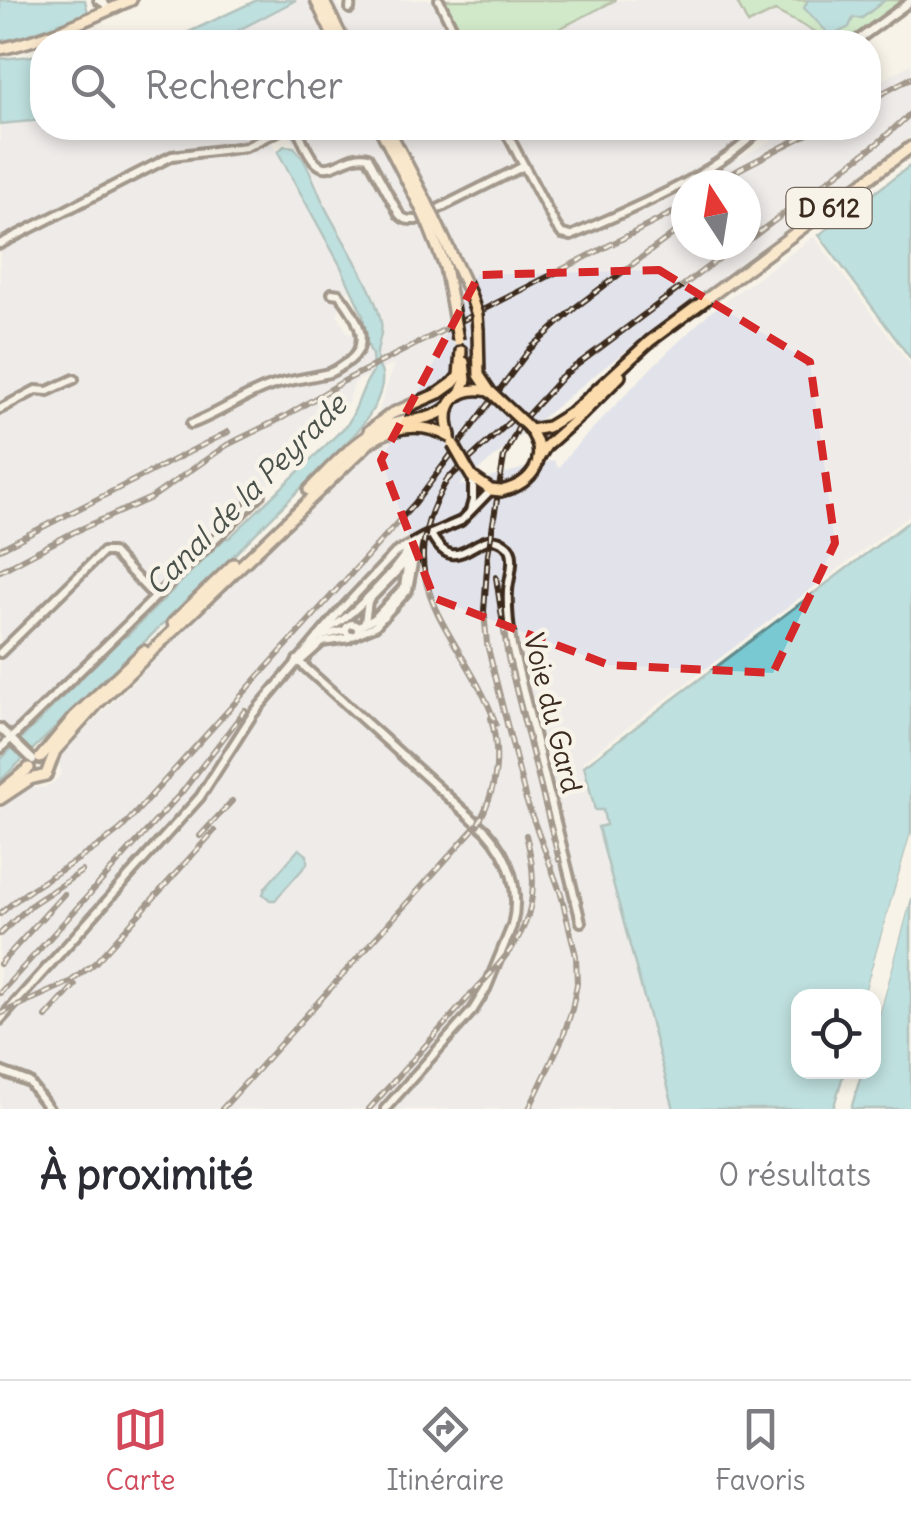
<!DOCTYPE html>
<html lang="fr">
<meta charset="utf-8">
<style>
body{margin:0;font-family:Delius,sans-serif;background:#f7f7f7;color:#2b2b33}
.controls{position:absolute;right:30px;bottom:30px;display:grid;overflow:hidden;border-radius:20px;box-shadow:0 5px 15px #0003}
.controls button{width:90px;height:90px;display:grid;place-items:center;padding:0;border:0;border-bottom:2px solid #e1e1e2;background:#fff;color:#2b2b33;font:50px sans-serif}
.compass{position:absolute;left:671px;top:170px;width:90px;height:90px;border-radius:50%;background:#fff;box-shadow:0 5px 15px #0003;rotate:348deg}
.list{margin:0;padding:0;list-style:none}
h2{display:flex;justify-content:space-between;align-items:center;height:130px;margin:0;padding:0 40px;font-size:42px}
h2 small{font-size:32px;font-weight:400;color:#7c7c81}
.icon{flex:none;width:55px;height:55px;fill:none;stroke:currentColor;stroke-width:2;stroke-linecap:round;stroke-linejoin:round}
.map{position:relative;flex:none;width:911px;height:1109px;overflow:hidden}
.search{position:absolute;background:#fff;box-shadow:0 5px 15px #0003;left:30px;right:30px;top:30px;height:110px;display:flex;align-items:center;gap:25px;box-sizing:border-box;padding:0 35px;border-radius:40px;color:#7c7c81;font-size:38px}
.sheet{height:270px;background:#fff}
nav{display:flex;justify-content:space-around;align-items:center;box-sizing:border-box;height:140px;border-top:2px solid #e1e1e2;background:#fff;font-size:28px;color:#7c7c81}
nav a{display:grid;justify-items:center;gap:5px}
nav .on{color:#d1495b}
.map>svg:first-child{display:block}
.built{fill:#e2e3ea;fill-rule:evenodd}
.green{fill:#a2dea5;stroke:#6e8462;stroke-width:2.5}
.water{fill:#79c9d3;stroke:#60898b;stroke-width:2.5}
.pier{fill:#f7f3e8}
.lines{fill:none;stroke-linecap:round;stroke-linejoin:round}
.minor-casing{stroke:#3b2a1e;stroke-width:14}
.major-casing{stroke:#3b2a1e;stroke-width:16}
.minor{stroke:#f7f3e8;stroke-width:6}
.major{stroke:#fcdcac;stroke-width:9}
.rail-casing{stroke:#3b2a1e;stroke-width:6}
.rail{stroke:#f7f3e8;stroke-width:2.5;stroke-dasharray:8;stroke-linecap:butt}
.major-bridge-casing{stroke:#3b2a1e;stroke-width:16;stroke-linecap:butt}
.major-bridge{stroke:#fcdcac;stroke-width:9}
.marked{fill:none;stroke:#d62828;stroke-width:8;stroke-dasharray:20 12;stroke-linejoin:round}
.labels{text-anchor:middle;stroke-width:9;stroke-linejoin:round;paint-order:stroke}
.shield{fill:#f7f3e8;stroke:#73665b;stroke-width:2.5}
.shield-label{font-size:25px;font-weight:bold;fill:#3b2a1e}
.street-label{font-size:28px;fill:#3b2a1e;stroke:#f7f3e8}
.water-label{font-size:30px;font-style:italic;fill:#4a524b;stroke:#f7f3e8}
</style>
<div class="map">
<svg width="911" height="1109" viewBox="0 0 911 1109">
<rect width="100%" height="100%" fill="#f7f3e8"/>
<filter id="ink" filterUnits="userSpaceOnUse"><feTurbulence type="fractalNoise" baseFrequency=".01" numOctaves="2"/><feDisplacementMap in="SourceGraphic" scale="20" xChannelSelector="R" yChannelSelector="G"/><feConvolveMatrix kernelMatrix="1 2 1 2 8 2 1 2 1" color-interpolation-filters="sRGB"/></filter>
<g filter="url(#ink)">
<g class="built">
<polygon points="296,0 336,0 343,14 359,7 356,0 443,0 464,42 239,42 234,32"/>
<polygon points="616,0 736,0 748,23 775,11 837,42 537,42 536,40"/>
<path d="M 911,64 L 911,136 L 606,366 L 459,486 L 554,460 L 558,468 L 572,450 L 655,364 L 708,314 L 814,237 L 911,366 L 911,514 L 583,761 L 595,810 L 602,807 L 602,809 L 606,825 L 599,827 L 674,1109 L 0,1109 L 0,810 L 21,792 L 32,787 L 43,788 L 53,783 L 62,773 L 59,763 L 65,750 L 172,643 L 182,629 L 366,452 L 394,364 L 355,382 L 348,402 L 331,424 L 0,743 L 0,124 L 42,120 L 42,128 L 263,128 L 302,194 L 350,287 L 337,314 L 349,335 L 360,328 L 377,348 L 381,343 L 382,330 L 373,298 L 316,189 L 309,169 L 285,128 L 761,128 L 735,160 L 796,128 L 868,128 L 869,88 ZM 686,185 L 746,185 L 746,245 L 686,245 Z"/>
</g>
<g class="green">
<polygon points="443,0 616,0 537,40 537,42 464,42"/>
<polygon points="736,0 808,0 805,8 862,18 885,0 905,0 845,42 835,42 775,11 748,24"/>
</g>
<g class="water">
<polygon points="0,0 85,0 88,13 25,37 0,41"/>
<polygon points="257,0 296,0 235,32 239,42 168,42"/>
<polygon points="808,0 885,0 862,18 853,18 849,27 831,36 804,8"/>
<polygon points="42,55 42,120 0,124 0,59"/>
<path d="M 284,146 L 294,147 C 309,163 316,189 326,209 C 342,240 375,289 381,322 C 384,336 375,346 377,360 C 377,365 381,369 382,374 C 385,396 366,422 352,437 L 221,568 L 0,781 L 0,760 L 121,638 L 127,636 L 225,538 L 229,538 L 347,425 C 359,407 361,386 373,372 L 372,355 L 366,340 L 363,315 L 340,265 L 278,152 Z"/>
<polygon points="911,165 911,359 819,235"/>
<polygon points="911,520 911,833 864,996 798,996 798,1072 844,1072 833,1109 674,1109 598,827 606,825 603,810 595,810 584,766"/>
<polygon points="299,849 307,855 307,864 275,900 270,900 263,894 265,888"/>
<polygon points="911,898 911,1109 851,1109 862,1072 874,1072 874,1033"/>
</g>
<g class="pier">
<polygon points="911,833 911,851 897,901 870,996 864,996"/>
<polygon points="908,893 911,893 911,898 874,1033 874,1015"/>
</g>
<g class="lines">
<defs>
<g id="minor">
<polyline points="98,0 104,3 109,10"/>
<polyline points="439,0 456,35 456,42"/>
<polyline points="350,9 351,0"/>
<polyline points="855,42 911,1"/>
<path d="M 297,128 C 302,138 309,159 319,165 C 332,174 349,152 368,157 L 399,214 C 404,220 408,220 416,220 L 524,166"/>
<path d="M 504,128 L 556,226 L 562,234 L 571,236 C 636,206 710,179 761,128"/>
<polyline points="0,244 172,156 246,147 284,128"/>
<polyline points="0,409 36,390 48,391 74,379"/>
<path d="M 191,424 C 218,414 241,397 268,387 C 288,380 308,378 329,373 C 336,371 342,365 349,361 C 374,342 354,313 339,294 L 332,293"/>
<polyline points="470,511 473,500 473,479"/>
<path d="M 431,534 C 457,584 478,523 505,544 C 510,547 512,551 512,558 C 513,568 509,579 508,590 C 507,609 509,627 512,646 L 581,922"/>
<polyline points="365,622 368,601 408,560 409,552"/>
<circle cx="352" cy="630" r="6"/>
<polyline points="358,627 374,619 404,587 408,561"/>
<path d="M 328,629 C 350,619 398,569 409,547"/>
<polyline points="356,634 375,626 408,590 417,542"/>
<polyline points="318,637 346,630"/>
<polyline points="0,653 103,552 112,552 155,597"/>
<polyline points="303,659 322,642 349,638"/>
<path d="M 297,660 L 486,831 C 510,857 521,891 512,926 L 486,989 L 473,1010 L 385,1109"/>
<polyline points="0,728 33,760"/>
<polyline points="0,749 261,494"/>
<polyline points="0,1020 200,797 253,714 341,610 395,553 424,537 461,521 491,490"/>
<polyline points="0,1071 29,1082 49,1109"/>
</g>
<g id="major">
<polyline points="316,0 336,42"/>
<polyline points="323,0 344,42"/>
<path d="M 0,49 C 47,39 88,19 131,0"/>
<polyline points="380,128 419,204"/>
<polyline points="388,128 426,201"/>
<polyline points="436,222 470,294"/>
<polyline points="429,226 445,267 451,299"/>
<polyline points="478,330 479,375 491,393"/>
<polyline points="460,393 466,380 464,362"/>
<polyline points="531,430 548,427 574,411 650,341 911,147"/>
<polyline points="369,431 391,414 439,393 453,383 459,376 461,351"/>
<path d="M 450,435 C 440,404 457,385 489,391"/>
<polyline points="538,459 546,446 581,415 620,376"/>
<polyline points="466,467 472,477 491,490"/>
<path d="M 309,490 C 331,468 353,442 381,428 C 404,417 428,424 448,407"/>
<path d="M 501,491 C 534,484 551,456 528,427"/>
<polyline points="173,623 234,564"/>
<polyline points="40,758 74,717 144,651"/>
<polyline points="0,792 29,768"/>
<path d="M 0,799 L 30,779 L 46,775 L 55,751 L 99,702 L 370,442 C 396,425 423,422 450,437"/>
</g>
</defs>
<use href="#minor" class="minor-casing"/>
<use href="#major" class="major-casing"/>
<use href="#minor" class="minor"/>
<use href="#major" class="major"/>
<defs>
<g id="rail">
<polyline points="868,101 911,78"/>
<polyline points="709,185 819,128"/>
<polyline points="746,242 878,143 911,113"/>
<polyline points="557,380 737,245"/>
<path d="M 449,477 C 382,586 461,629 496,724"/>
<polyline points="446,481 519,413"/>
<polyline points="0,549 228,432"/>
<polyline points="0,571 74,532 151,498 227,445 284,417 344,381 686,206"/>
<polyline points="496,577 508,658 559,860"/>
<polyline points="200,836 232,801"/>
<path d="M 0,914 C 38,879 83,861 122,828 L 415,503 L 530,349 L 576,307 L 686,224"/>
<polyline points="0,934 31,905 82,871"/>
<polyline points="0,964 64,894"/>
<polyline points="0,993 182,792 245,710"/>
<polyline points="0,1014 70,982 95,963 214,831"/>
<polyline points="46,1017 75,985"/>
<path d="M 222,1109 L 478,824 C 497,789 501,757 491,718"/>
<path d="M 369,1109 C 402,1072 434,1036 467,999 C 487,977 512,954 524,926 C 537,896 534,866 526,835"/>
<polyline points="529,1109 563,1037 572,1009 577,984 576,956 561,894 526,800 487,644 484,611 488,554 504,457 521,422 566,373"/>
</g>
</defs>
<use href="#rail" class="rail-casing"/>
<use href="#rail" class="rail"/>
<defs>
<g id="major-bridge">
<polyline points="426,201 436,222"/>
<polyline points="419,204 429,226"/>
<polyline points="470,294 477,315 478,330"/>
<polyline points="451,299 458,340"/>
<polyline points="492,393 527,426"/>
<polyline points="453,444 466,467"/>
<polyline points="491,490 501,491"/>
</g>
</defs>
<use href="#major-bridge" class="major-bridge-casing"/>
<use href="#major-bridge" class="major-bridge"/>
</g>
</g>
<path d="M0 0H911V1109H0ZM 659,270 L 810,362 L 835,543 L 773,673 L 609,665 L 434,598 L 381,460 L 479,275 Z" fill="#f7f3e8" fill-opacity=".55" fill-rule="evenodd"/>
<path class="marked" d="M 659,270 L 810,362 L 835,543 L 773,673 L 609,665 L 434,598 L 381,460 L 479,275 Z"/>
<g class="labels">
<rect class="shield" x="786.5" y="188" width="85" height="40" rx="8"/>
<g class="shield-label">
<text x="829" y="217">D 612</text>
</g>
<g class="street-label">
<text transform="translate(553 713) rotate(76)" y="10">Voie du Gard</text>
</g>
<g class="water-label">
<text transform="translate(246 495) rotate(-45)" y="10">Canal de la Peyrade</text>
</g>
</g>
</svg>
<div class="controls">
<button><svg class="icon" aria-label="locate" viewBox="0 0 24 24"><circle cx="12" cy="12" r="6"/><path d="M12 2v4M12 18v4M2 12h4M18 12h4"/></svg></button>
</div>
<svg class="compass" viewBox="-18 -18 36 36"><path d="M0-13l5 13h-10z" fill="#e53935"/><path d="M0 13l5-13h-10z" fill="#7c7c81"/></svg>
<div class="search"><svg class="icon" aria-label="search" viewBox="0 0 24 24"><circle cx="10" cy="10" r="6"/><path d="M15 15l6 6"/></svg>Rechercher</div>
</div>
<section class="sheet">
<h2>À proximité<small>0 résultats</small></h2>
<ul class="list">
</ul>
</section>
<nav>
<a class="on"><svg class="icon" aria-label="map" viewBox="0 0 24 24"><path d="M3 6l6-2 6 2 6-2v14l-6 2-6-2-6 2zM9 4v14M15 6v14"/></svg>Carte</a>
<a><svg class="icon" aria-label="directions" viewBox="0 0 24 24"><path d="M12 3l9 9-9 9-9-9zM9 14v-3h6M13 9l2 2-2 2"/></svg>Itinéraire</a>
<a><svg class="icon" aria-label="saved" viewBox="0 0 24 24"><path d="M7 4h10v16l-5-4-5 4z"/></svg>Favoris</a>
</nav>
